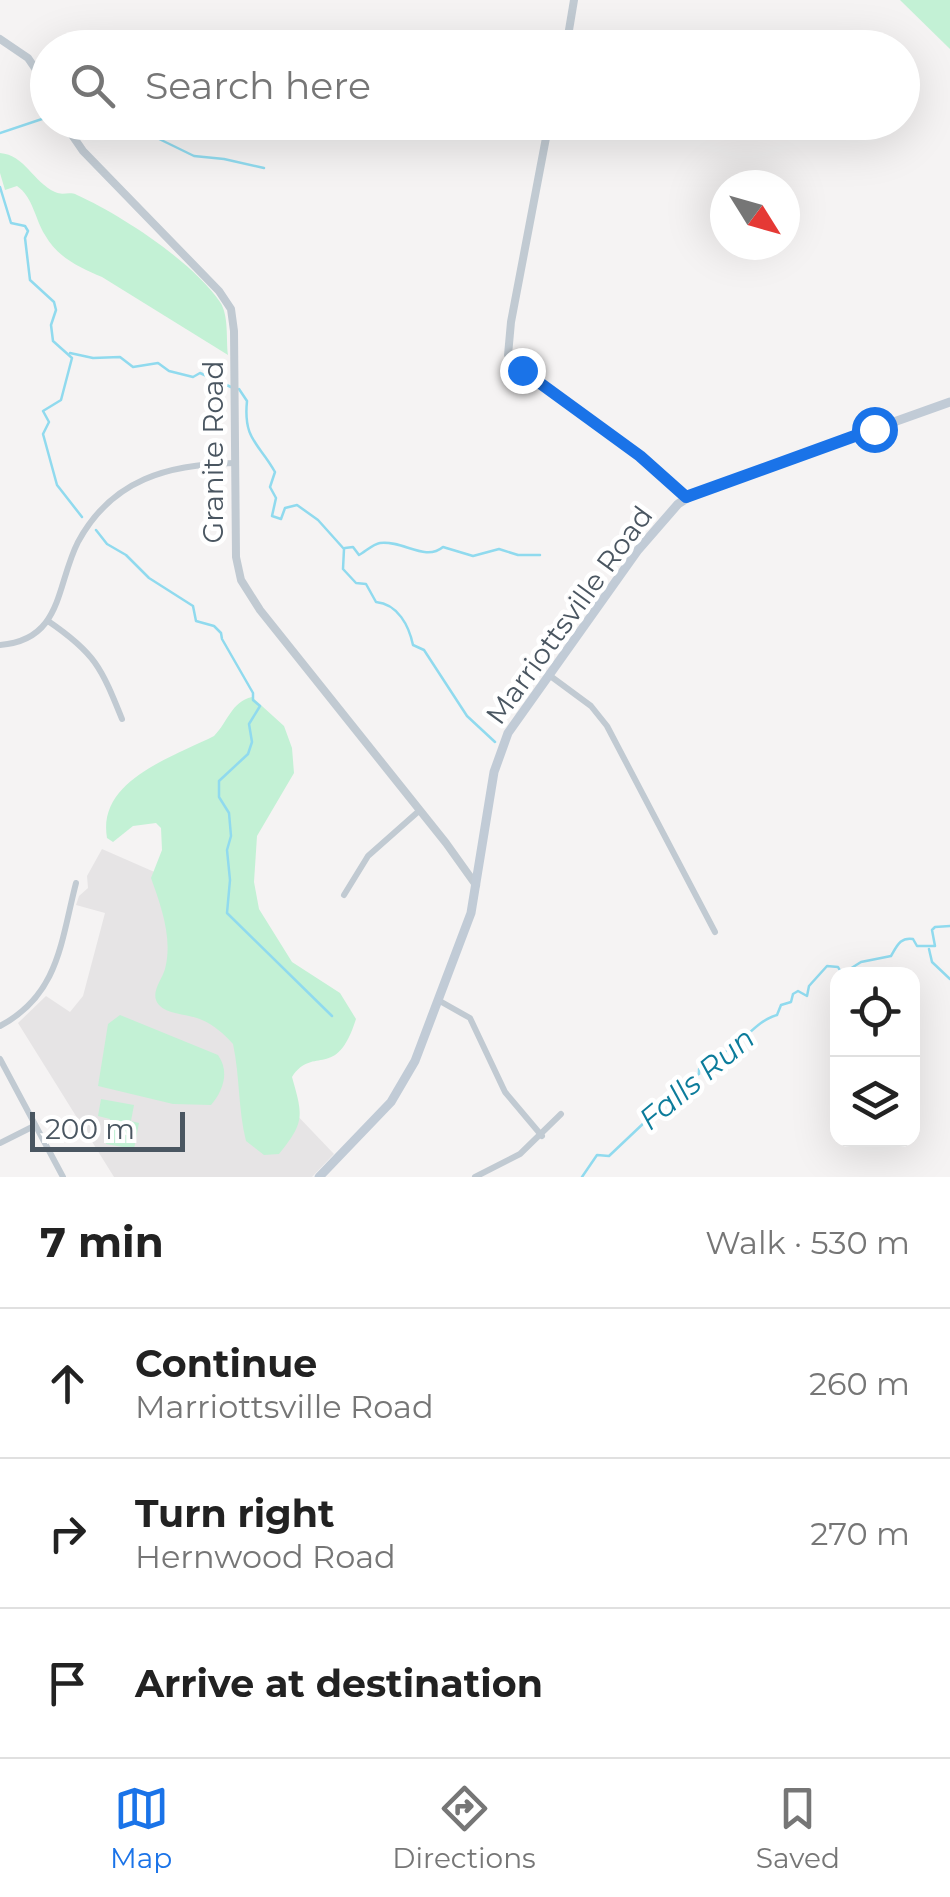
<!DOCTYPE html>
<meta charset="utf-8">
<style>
body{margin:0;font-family:Montserrat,sans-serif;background:#f6f6f6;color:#222}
.controls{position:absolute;right:30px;bottom:30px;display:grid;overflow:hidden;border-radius:20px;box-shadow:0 10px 40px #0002}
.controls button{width:90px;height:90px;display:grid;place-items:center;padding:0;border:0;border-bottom:2px solid #e0e0e0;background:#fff;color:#222;font:50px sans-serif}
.compass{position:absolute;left:710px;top:170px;width:90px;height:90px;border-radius:50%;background:#fff;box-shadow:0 10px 40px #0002;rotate:127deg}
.scale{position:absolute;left:30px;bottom:25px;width:155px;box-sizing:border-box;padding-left:10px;border:5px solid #4a5661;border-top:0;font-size:28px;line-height:35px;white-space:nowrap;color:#4a5661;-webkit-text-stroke:8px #fff;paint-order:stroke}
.stop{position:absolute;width:30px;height:30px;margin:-22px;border:8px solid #1a73e8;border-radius:50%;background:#fff}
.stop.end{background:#1a73e8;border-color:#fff;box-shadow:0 2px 10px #0008}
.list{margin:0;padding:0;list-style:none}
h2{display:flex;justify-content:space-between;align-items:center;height:130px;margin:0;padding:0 40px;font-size:42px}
h2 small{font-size:32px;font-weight:400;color:#767676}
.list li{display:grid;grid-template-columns:65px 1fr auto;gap:30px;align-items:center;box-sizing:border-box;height:150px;padding:0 40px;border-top:2px solid #e0e0e0}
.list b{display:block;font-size:38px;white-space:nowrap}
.list p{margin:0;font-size:32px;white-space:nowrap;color:#767676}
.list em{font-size:32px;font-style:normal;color:#767676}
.icon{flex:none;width:55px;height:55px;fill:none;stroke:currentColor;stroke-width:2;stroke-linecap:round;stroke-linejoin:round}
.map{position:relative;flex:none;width:950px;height:1177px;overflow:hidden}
.search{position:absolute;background:#fff;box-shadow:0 10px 40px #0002;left:30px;right:30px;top:30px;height:110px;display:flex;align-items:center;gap:25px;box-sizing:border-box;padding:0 35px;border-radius:55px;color:#767676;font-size:38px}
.sheet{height:580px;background:#fff}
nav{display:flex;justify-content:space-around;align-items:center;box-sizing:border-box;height:140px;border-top:2px solid #e0e0e0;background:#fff;font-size:28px;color:#767676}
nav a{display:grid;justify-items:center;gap:5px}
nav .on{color:#1a73e8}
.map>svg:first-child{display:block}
.education{fill:#e6e4e5}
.green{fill:#c3f1d5}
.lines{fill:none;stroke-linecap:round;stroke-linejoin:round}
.stream{stroke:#90daee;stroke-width:2.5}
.minor{stroke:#c1cad2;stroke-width:6}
.tertiary{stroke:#c1cad2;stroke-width:8}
.secondary{stroke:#c1cbd6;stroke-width:9}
.route{stroke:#1a73e8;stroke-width:12}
.labels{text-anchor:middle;stroke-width:9;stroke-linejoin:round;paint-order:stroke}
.street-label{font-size:28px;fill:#4a5661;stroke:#fff}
.water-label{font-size:30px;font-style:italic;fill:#0c7c9b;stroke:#fff}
</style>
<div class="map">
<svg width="950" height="1177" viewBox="0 0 950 1177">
<rect width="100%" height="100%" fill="#f5f3f3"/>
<polygon class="education" points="102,849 159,874 246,1062 334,1154 312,1177 114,1177 18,1023 46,996 70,1012 83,996 105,913 76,905 79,896 88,888 87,876"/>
<g class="green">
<polygon points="900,0 950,0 950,49"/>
<path d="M 0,153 C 25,155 33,182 55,192 C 63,196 69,191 77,195 C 121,215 192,261 220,302 C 229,315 226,340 228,355 L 102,277 C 80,268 57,257 45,235 C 35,219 33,197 17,186 L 5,190 L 0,173 Z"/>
<path d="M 252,697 L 284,726 L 292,748 L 294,773 L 257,836 L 254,882 L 259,909 L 292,962 L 340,993 L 356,1019 C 336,1082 314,1044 292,1077 C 303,1116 305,1122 279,1154 L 264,1155 L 246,1141 C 238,1109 240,1077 233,1044 C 224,1034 214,1025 202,1020 C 190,1014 168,1015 159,1005 C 149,994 162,980 165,969 C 173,938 161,906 151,878 L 162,850 L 161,828 L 156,823 L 133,826 L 113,842 L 107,838 C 97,780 173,757 214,736 C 228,722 231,702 252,697 Z"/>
<path d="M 120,1015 L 218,1055 C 230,1072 223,1091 211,1105 L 173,1104 L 98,1086 L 108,1024 Z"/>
<polygon points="101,1099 134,1105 131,1121 139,1123 134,1149 106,1144 110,1119 98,1116"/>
</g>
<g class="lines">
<g class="stream">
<polyline points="82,122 114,133 151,135 194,156 224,159 264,168"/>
<polyline points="0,133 48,117"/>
<polyline points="0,187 11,223 25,226 28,231 25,238 30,280 54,302 56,310 51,325 53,341 72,358 61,400 43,411 49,422 43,434 57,485 82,517"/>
<polyline points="70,353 93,358 120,357 133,367 158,363 169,371 193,377 200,373 231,387"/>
<path d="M 239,389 L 247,401 C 243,440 259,443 275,472 L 270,487 L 276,498 L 272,516 L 281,519 L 285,508 L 297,505 L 318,520 L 344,549 L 343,569 L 356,583 L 366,584 L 376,602 C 398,604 409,626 413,645 L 424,650 L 467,716 L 495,742"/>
<polyline points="96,530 107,544 126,555 149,578 193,606 196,621 214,626 221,633 222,639 253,693 253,700 260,706 249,724 252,742 248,754 219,781 219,797 229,813 231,836 227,850 230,880 227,913 332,1016"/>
<path d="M 345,548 L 353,547 L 359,555 C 365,552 373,544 380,543 C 403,540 425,562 443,547 L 473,556 L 499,549 L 518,555 L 540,555"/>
<polyline points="929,949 932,962 950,979"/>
<path d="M 582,1177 L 597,1155 L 609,1156 L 647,1120 L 668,1112 L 673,1096 L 683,1093 L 693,1077 L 699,1074 L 699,1069 L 711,1070 L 717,1055 C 741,1048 754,1021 777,1015 L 781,1005 L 791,1002 L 793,994 L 798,991 L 807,996 L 809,986 L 827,966 L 838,967 L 842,974 L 861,962 L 891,956 C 897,946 900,937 913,939 L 917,946 L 935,946 L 932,930 L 935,927 L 950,926"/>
</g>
<g class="minor">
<path d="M 48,621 C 95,653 101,667 122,719"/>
<path d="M 0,645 C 63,640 56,585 78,542 C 112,479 169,464 235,463"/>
<polyline points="549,675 591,706 607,726 715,932"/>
<polyline points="344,895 368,856 420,810"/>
<polyline points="438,1000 470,1018 505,1092 542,1136"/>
<path d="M 0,1026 C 59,995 61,941 76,883"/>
<polyline points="0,1059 63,1177"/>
<polyline points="0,1143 34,1126"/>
<polyline points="475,1177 520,1154 561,1114"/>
</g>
<g class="tertiary">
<polyline points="0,39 28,58 48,87"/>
<polyline points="566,48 574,0"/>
<polyline points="63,122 83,151 219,291 231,309 234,331 236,557 241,580 260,610 446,843 476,885"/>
<polyline points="549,122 511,322 508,355 540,384 640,456 686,497"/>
</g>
<polyline class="secondary" points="319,1177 391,1102 415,1061 471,913 494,772 508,733 638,550 678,504 695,493 950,402"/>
</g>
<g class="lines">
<polyline class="route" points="522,370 640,456 686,497 874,429"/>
</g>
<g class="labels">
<g class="street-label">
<text transform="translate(213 452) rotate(-90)" y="10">Granite Road</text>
<text transform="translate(569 615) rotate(-54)" y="10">Marriottsville Road</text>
</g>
<g class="water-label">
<text transform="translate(697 1079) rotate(-40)" y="10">Falls Run</text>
</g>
</g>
</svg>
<div class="controls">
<button><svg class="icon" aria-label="locate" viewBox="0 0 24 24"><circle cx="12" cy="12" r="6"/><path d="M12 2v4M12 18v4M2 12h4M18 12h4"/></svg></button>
<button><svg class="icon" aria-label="layers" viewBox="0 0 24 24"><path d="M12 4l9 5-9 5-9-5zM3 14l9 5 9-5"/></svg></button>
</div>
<svg class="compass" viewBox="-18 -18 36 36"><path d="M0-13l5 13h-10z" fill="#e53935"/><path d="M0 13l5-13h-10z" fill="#767676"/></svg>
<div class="scale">200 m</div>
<div class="stop" style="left:874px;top:429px"></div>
<div class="stop end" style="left:522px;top:370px"></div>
<div class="search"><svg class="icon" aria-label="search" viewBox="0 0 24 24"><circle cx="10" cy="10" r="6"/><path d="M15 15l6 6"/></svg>Search here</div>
</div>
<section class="sheet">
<h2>7 min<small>Walk · 530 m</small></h2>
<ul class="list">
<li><svg class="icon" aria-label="ahead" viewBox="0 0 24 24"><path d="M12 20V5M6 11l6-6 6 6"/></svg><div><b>Continue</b><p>Marriottsville Road</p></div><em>260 m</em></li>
<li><svg class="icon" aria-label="right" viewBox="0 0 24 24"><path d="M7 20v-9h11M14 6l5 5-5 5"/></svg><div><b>Turn right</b><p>Hernwood Road</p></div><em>270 m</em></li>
<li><svg class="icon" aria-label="arrive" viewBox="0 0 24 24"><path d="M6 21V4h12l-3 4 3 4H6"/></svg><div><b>Arrive at destination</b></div></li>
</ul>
</section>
<nav>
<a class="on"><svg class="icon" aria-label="map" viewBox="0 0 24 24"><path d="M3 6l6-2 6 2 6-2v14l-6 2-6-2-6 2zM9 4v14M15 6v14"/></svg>Map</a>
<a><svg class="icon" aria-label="directions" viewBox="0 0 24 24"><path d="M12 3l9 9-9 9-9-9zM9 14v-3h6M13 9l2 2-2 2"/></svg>Directions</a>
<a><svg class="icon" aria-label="saved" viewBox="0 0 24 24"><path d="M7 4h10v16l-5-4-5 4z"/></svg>Saved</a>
</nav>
